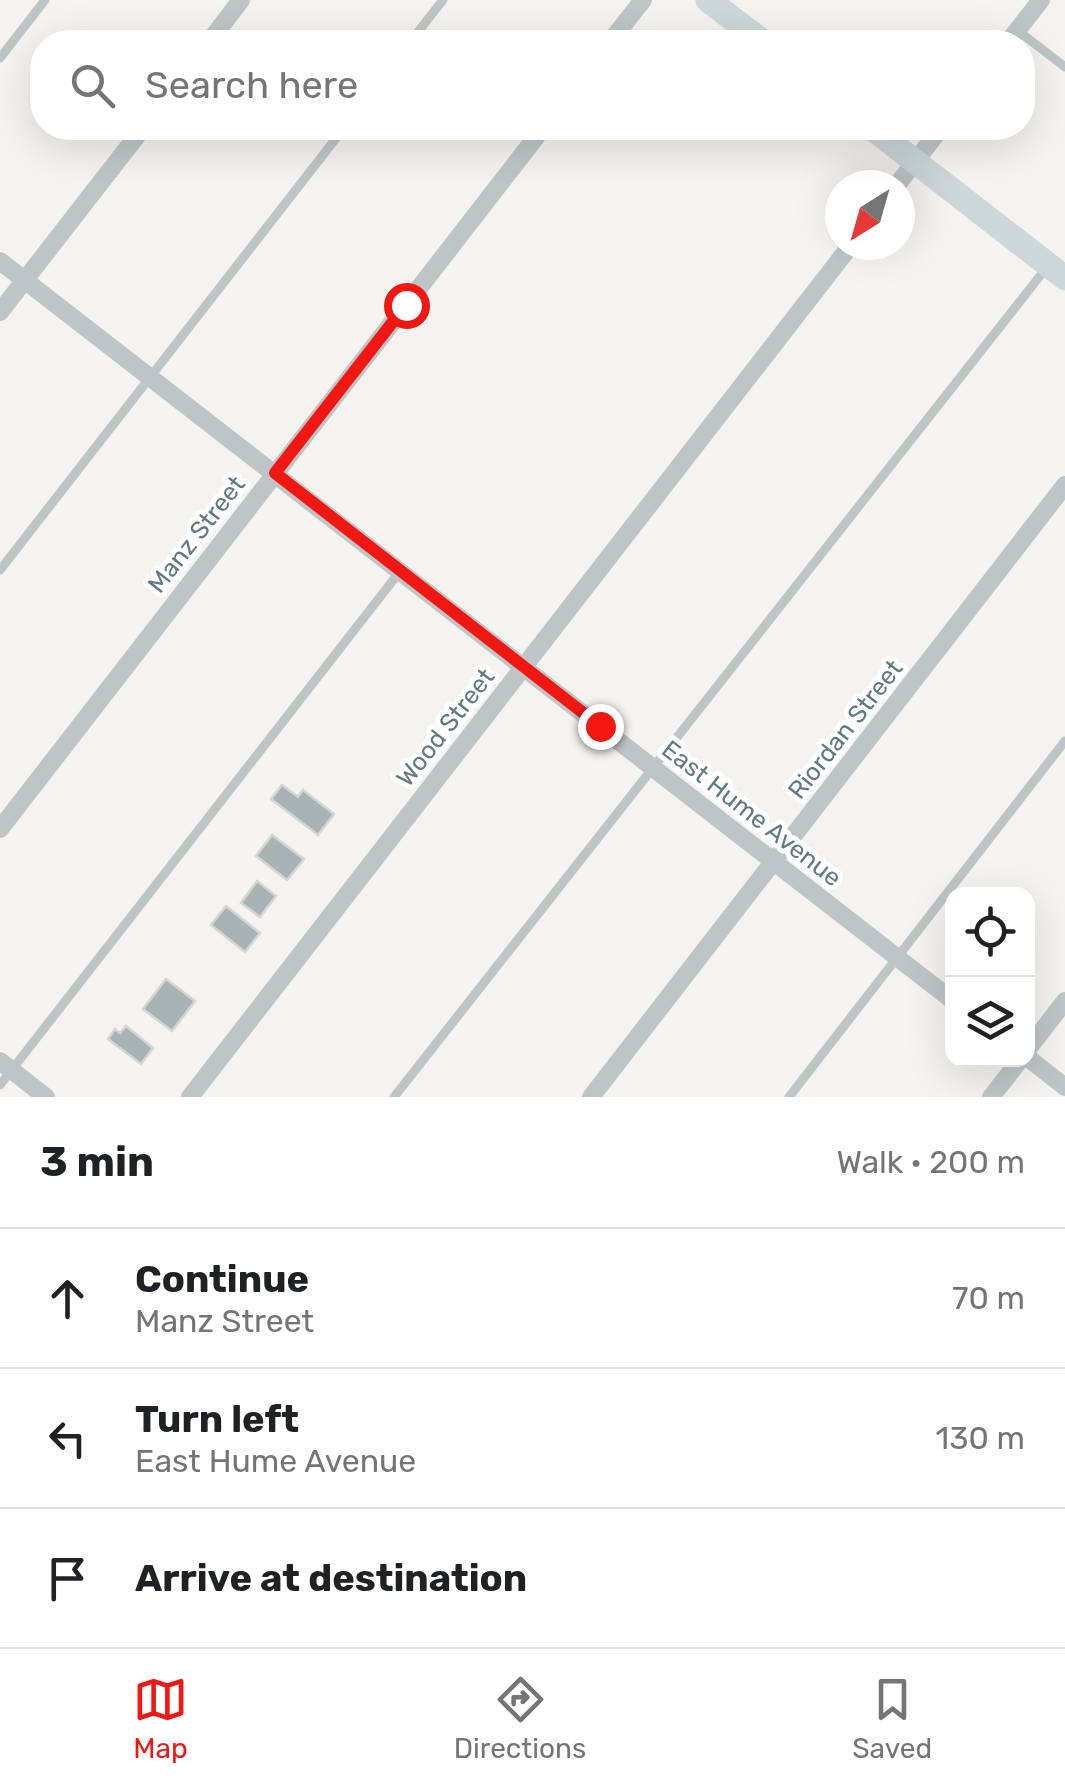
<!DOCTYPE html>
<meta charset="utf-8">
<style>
body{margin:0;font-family:Rubik,sans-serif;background:#f2f2f2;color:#202124}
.controls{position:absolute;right:30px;bottom:30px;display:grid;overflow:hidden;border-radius:20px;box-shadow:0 10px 40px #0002}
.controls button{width:90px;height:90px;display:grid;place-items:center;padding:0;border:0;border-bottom:2px solid #e0e0e0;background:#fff;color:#202124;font:50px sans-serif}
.compass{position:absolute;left:825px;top:170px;width:90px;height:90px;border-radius:50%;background:#fff;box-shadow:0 10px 40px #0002;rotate:217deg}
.stop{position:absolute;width:30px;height:30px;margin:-22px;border:8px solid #f21712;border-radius:50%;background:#fff}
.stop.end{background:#f21712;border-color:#fff;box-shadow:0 2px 10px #0008}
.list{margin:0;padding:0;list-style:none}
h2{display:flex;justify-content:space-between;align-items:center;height:130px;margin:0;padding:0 40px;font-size:42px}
h2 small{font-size:32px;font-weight:400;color:#757577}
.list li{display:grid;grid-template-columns:65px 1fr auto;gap:30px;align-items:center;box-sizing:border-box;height:140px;padding:0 40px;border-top:2px solid #e0e0e0}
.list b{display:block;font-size:38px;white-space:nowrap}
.list p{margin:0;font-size:32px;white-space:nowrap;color:#757577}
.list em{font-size:32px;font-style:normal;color:#757577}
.icon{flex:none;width:55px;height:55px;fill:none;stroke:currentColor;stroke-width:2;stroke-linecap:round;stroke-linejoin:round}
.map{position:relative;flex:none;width:1065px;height:1097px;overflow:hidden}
.search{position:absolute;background:#fff;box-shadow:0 10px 40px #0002;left:30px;right:30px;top:30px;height:110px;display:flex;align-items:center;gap:25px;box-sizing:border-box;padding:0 35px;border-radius:40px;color:#757577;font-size:38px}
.sheet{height:550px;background:#fff}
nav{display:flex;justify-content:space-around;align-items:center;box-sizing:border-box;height:140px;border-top:2px solid #e0e0e0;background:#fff;font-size:28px;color:#757577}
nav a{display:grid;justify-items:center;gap:5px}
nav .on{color:#f21712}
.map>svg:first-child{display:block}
.building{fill:#a7b3b5;stroke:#d5d5d3;stroke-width:2.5}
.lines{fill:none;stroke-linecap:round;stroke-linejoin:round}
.service{stroke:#bec5c7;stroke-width:9}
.minor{stroke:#bec5c7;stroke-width:18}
.secondary{stroke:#cdd6d8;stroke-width:25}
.route{stroke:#f21712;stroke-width:12}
.labels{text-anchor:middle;stroke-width:10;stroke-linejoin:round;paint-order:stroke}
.street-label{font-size:25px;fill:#607b83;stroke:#fff}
</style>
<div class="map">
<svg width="1065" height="1097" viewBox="0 0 1065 1097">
<rect width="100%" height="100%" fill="#f4f3ef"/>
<g class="building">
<polygon points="282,785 298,797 303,790 334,814 318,835 271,799"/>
<polygon points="272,835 304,859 287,880 256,856"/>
<polygon points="257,881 276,896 260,917 241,903"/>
<polygon points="226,906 260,933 245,952 211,925"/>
<polygon points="166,979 195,1001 172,1031 143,1009"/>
<polygon points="126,1026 153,1048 141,1064 108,1039 115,1029 120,1033"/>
</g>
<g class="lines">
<g class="service">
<polyline points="1017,30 1065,67"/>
<polyline points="410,42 443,0"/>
<polyline points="0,58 45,0"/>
<polyline points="0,570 344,128"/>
<polyline points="0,1085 401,570"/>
<polyline points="394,1097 1047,267"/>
<polyline points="789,1097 1065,741"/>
</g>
<g class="minor">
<polyline points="209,42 241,0"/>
<polyline points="610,42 643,0"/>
<polyline points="1008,42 1041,0"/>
<polyline points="897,185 941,128"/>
<polyline points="0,261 952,1000"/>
<polyline points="0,312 143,128"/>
<polyline points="0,829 543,128"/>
<polyline points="1028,1049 1065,1001"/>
<polyline points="1028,1058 1065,1087"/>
<polyline points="0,1061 46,1097"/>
<polyline points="190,1097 851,245"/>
<polyline points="591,1097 1065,485"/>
<polyline points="991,1097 1020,1060"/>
</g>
<g class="secondary">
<polyline points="708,0 763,42"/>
<polyline points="872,128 1065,278"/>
</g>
</g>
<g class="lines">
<polyline class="route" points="406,305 275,473 600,726"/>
</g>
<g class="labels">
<g class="street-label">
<text transform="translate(196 534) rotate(-52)" y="9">Manz Street</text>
<text transform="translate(445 727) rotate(-52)" y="9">Wood Street</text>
<text transform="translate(845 729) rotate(-52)" y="9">Riordan Street</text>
<text transform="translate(752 813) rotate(38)" y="9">East Hume Avenue</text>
</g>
</g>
</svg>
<div class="controls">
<button><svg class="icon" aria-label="locate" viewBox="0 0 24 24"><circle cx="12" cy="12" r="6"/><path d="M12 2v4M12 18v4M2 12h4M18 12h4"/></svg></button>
<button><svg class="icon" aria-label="layers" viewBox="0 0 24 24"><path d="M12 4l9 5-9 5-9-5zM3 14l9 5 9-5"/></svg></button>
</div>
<svg class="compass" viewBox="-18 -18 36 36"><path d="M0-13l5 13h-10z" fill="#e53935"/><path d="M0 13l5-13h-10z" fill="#757577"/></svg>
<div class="stop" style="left:406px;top:305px"></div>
<div class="stop end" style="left:600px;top:726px"></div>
<div class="search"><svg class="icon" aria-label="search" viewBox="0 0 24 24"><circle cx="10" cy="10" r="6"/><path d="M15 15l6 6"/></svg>Search here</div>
</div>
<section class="sheet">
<h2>3 min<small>Walk · 200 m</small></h2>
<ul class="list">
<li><svg class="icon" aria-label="ahead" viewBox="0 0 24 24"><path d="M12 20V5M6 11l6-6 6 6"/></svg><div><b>Continue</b><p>Manz Street</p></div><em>70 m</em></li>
<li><svg class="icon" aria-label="left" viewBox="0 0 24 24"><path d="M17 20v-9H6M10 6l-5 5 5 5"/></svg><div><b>Turn left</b><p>East Hume Avenue</p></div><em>130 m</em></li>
<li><svg class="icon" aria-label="arrive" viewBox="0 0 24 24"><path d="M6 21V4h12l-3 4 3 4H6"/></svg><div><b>Arrive at destination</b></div></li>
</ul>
</section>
<nav>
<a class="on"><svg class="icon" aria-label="map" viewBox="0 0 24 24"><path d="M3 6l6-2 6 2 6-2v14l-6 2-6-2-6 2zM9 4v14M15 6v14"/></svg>Map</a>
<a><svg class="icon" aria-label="directions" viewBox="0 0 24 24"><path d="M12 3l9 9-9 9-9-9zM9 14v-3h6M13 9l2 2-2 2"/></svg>Directions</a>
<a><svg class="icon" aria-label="saved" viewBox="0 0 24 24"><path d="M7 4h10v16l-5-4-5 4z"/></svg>Saved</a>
</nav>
